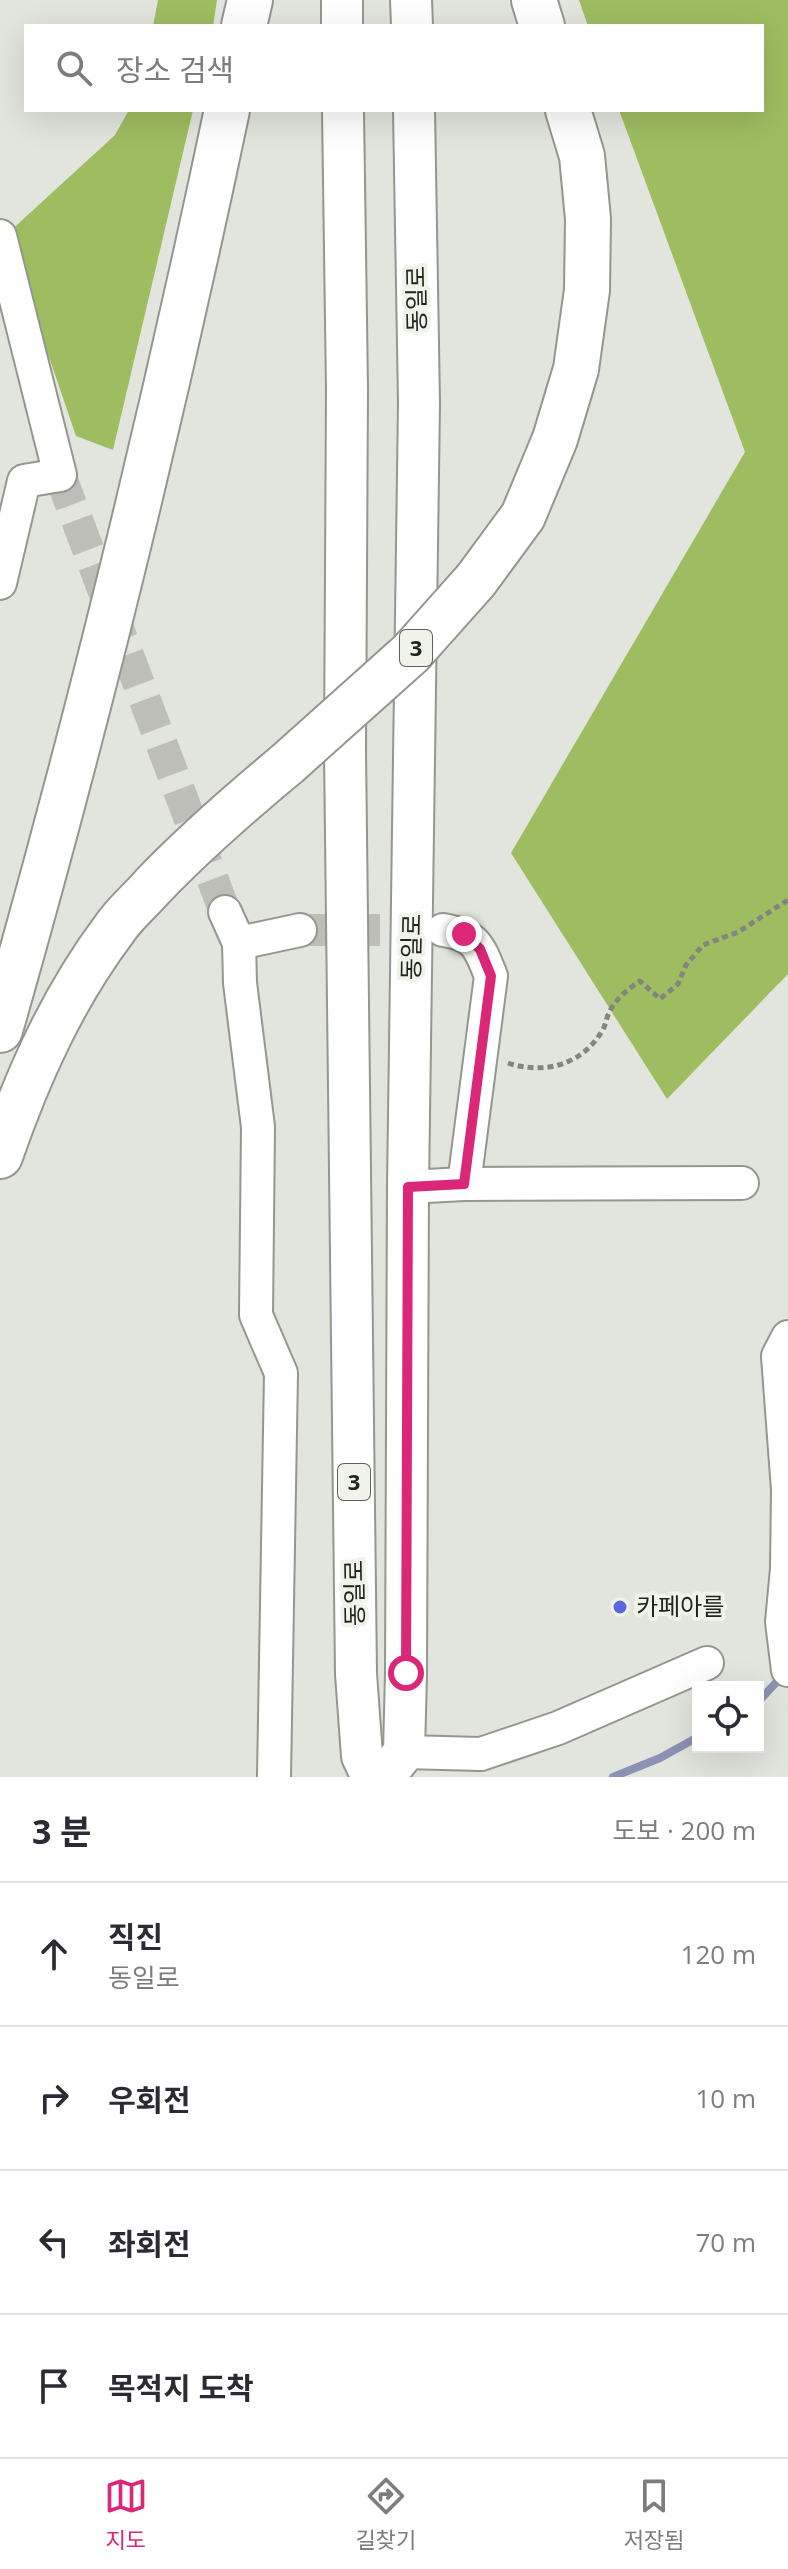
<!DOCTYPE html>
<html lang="ko">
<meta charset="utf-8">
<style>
body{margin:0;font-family:"Open Sans","Noto Sans KR",sans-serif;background:#f2f2f3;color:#2b2b33}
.controls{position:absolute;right:24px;bottom:24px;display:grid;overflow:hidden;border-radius:0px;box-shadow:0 8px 32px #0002}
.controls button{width:72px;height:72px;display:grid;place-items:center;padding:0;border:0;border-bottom:2px solid #e1e1e2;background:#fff;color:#2b2b33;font:40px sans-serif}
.stop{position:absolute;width:24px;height:24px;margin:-18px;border:6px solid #db2777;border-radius:50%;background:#fff}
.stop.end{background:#db2777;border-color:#fff;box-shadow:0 2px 8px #0008}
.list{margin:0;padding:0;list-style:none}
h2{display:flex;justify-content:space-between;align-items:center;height:104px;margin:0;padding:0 32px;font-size:34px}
h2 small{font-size:26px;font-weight:400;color:#7c7c81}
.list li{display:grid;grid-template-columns:52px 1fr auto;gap:24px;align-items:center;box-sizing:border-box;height:144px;padding:0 32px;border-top:2px solid #e1e1e2}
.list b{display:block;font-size:30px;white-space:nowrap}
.list p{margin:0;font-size:26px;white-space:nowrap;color:#7c7c81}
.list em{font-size:26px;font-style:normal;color:#7c7c81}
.icon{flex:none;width:44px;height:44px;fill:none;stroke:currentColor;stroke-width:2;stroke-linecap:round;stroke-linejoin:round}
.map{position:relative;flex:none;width:788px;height:1777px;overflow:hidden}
.search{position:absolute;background:#fff;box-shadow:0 8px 32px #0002;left:24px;right:24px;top:24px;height:88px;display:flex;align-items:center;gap:20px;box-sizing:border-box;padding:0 28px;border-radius:0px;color:#7c7c81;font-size:30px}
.sheet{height:680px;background:#fff}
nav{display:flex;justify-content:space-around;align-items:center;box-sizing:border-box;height:112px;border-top:2px solid #e1e1e2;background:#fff;font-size:22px;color:#7c7c81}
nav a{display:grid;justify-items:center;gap:4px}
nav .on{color:#db2777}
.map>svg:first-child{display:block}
.forest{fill:#9ebd60}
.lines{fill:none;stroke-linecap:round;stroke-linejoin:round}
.stream{stroke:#8a92b6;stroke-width:8}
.minor-tunnel{stroke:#bcbeb7;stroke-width:32;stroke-dasharray:32 16;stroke-linecap:butt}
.minor-casing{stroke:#93978e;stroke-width:36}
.major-casing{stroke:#93978e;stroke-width:44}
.highway-casing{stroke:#93978e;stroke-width:48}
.path{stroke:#838580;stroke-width:5;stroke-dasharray:6 4;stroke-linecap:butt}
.minor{stroke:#fff;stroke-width:32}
.major{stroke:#fff;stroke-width:40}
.highway{stroke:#fff;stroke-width:44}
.highway-bridge-casing{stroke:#93978e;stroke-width:48;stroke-linecap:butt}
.highway-bridge{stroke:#fff;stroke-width:44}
.route{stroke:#db2777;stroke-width:10}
.poi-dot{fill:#5966dd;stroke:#eff3ea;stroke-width:3}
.labels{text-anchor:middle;stroke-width:8;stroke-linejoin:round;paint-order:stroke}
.shield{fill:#eff3ea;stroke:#60615d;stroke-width:2}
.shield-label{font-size:22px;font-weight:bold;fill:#222320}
.street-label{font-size:24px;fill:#222320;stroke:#eff3ea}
.poi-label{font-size:24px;fill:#222320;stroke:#eff3ea;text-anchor:start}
</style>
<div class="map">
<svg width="788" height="1777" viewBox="0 0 788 1777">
<rect width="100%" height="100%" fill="#e2e5dd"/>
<g class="forest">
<polygon points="158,0 217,0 213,26 153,26"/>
<polygon points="579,0 788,0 788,974 667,1099 511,853 745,452 619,110 762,110 762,26 588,26"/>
<polygon points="129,110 193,110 113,450 76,436 7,234 115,135"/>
</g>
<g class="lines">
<g class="stream">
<polyline points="758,1702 785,1673"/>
<polyline points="613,1777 660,1758 698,1737"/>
</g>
<g class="minor-tunnel">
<polyline points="60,475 225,912"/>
<polyline points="300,930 433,930"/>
</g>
<defs>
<g id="minor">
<polyline points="0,236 60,475 24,481 0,583"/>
<polyline points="225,912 239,943"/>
<path d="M 443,930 C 476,935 479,946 491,976 L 464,1184"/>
<polyline points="408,1187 464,1184 742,1183"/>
<polyline points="788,1337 778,1356 788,1490 787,1569 782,1622 788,1670"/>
<polyline points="404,1752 481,1754 558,1728 707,1663"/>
<polyline points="274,1777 281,1373 256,1315 258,1127 240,983 239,943 300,930"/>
</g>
<g id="major">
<polyline points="342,0 342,26"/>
<polyline points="411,0 412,26"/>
<polyline points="343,110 347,390 345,751 356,1674 362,1756 372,1777"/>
<polyline points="384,1777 404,1752 406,1673 408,1187 419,403 414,110"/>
</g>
<g id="highway">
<polyline points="534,0 542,26"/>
<polyline points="244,26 250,0"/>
<polyline points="476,580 523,516 555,439 576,369 587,290 588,219 582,156 568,110"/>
<path d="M 0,1030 C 87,726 162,419 227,110"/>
<path d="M 0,1156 C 28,1075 63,997 115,928 C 125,913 140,901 152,887 C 194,843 240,803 287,764"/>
</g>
</defs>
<use href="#minor" class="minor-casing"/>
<use href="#major" class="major-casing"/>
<use href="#highway" class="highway-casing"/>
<path class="path" d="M 508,1063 C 544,1075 582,1065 602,1031 C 606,1025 606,1018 609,1013 C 615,999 627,990 640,981 L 660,999 L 678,984 L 686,965 L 703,945 L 738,932 L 788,900"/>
<use href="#minor" class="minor"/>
<use href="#major" class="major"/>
<use href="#highway" class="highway"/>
<defs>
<polyline id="highway-bridge" points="287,764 411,653 476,580"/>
</defs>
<use href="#highway-bridge" class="highway-bridge-casing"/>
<use href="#highway-bridge" class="highway-bridge"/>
</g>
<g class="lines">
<polyline class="route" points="406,1673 408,1187 464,1184 491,976 480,949 464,934"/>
</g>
<circle class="poi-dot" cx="620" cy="1607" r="8"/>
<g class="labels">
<g class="shield">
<rect x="400" y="630" width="32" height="36" rx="6"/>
<rect x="338" y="1464" width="32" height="36" rx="6"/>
</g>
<g class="shield-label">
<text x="416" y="656">3</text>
<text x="354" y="1490">3</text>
</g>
<g class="street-label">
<text transform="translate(417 299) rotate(-91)" y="8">동일로</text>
<text transform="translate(412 947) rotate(-89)" y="8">동일로</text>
<text transform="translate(355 1593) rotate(-91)" y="8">동일로</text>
</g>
<g class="poi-label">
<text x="636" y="1615">카페아를</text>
</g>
</g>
</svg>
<div class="controls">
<button><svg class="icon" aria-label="locate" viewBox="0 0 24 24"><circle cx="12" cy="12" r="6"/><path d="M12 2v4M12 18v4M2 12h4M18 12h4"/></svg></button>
</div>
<div class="stop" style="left:406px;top:1673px"></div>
<div class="stop end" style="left:464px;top:934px"></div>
<div class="search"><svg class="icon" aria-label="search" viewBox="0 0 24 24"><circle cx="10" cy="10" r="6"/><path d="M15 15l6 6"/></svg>장소 검색</div>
</div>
<section class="sheet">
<h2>3 분<small>도보 · 200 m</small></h2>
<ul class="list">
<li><svg class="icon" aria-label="ahead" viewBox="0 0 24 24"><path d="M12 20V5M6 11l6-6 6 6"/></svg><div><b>직진</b><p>동일로</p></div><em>120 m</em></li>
<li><svg class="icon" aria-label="right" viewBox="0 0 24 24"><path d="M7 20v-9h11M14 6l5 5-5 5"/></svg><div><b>우회전</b></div><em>10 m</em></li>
<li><svg class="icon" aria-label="left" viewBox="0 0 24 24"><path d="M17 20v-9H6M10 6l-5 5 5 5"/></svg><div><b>좌회전</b></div><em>70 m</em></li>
<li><svg class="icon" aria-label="arrive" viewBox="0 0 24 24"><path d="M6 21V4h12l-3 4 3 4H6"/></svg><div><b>목적지 도착</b></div></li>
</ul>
</section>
<nav>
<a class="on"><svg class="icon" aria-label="map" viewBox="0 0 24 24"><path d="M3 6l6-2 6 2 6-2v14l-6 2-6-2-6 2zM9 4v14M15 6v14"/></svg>지도</a>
<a><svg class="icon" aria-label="directions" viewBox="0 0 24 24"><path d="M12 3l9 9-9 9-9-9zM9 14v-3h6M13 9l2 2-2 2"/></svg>길찾기</a>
<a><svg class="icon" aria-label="saved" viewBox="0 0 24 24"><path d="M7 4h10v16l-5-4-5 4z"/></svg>저장됨</a>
</nav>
